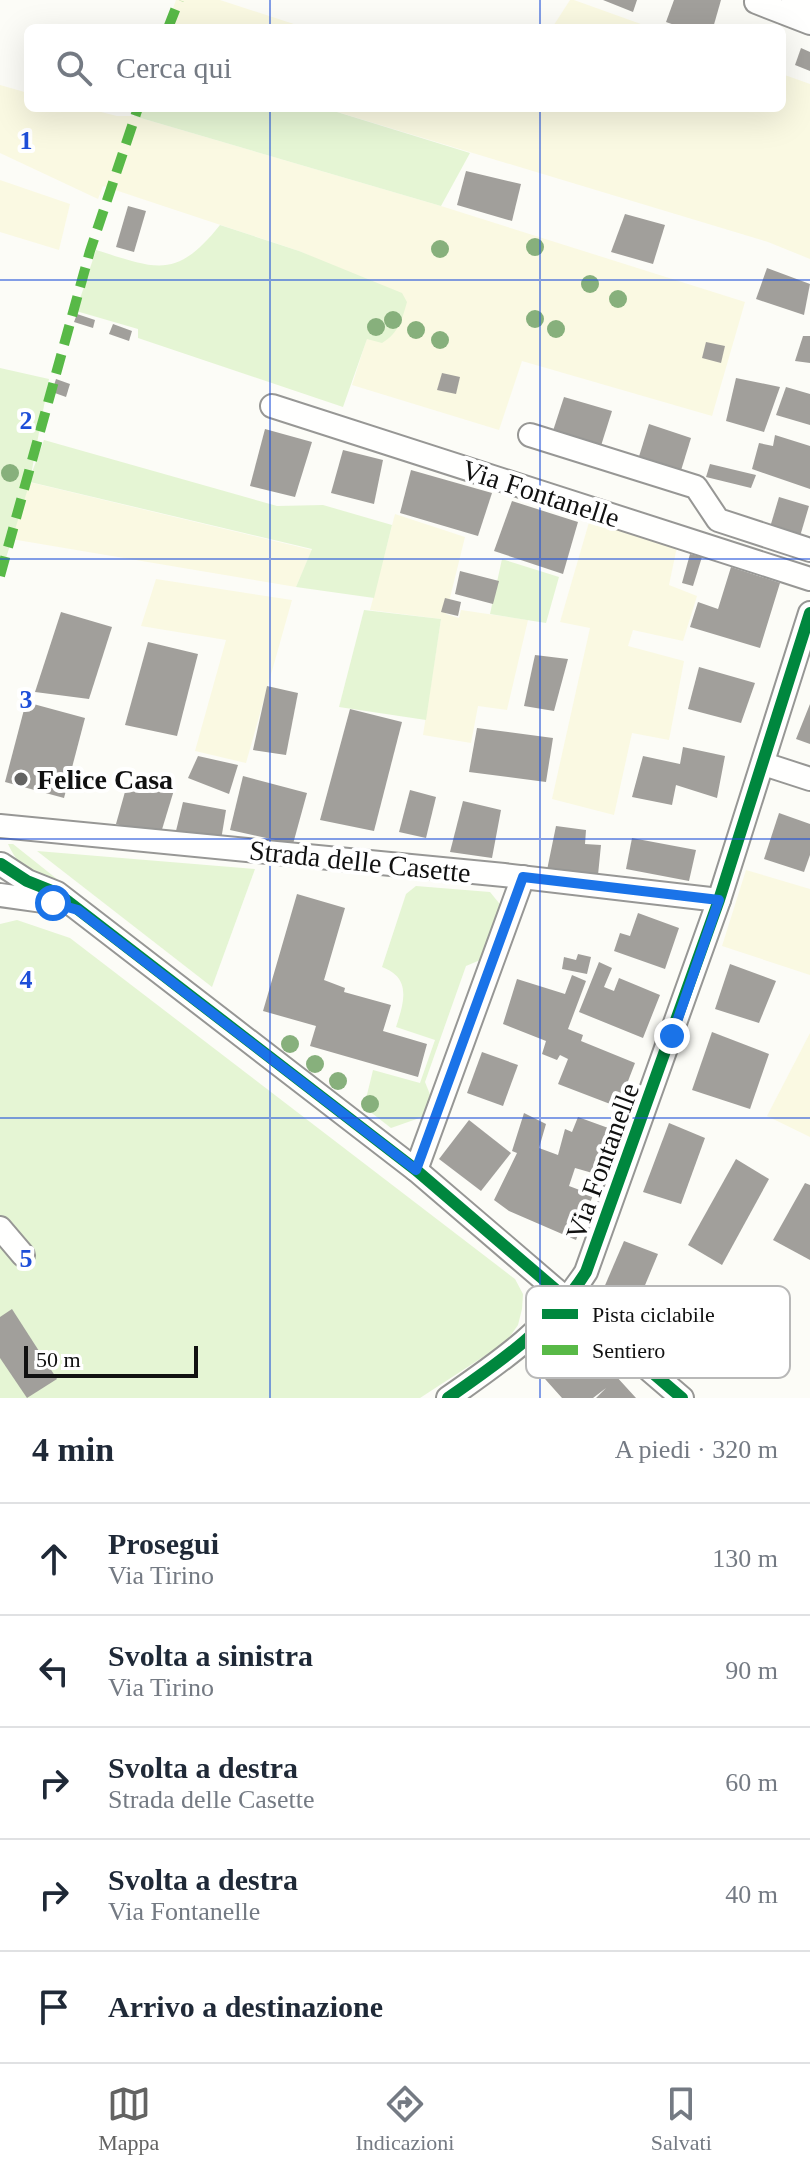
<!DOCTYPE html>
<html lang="it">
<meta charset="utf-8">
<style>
body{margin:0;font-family:"Times New Roman",serif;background:#f6f6f7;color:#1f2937}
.scale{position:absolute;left:24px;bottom:20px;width:174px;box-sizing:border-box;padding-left:8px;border:4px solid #111;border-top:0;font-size:22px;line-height:28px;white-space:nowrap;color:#111;-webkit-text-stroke:6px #fff;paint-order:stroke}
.stop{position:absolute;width:24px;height:24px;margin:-18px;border:6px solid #1a73e8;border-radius:50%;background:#fff}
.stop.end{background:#1a73e8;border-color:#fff;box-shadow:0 2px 8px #0008}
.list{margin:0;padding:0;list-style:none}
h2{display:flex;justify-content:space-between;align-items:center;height:104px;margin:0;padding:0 32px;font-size:34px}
h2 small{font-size:26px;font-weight:400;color:#747a83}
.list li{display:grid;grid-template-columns:52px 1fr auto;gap:24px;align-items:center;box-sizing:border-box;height:112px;padding:0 32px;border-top:2px solid #e0e1e3}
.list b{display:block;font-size:30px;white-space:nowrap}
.list p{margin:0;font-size:26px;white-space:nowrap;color:#747a83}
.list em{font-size:26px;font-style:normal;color:#747a83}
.icon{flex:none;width:44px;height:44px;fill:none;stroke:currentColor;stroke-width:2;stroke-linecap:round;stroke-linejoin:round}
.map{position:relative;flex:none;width:810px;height:1398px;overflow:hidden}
.search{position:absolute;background:#fff;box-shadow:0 8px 32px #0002;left:24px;right:24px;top:24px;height:88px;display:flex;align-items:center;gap:20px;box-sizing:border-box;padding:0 28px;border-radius:12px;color:#747a83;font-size:30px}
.sheet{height:664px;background:#fff}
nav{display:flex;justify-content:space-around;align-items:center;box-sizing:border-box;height:112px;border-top:2px solid #e0e1e3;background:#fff;font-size:22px;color:#747a83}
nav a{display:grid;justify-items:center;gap:4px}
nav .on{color:#636362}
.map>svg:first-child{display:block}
.farmland{fill:#faf9e2}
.green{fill:#e5f5d4}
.building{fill:#a19f9b}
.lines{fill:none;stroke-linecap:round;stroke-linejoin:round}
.minor-casing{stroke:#979795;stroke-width:26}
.minor{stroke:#fffffe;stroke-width:22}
.quiet{stroke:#58b947;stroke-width:10;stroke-dasharray:20 10;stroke-linecap:butt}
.cycleway-casing{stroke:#fff;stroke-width:17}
.cycleway{stroke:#00873e;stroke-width:12}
.tree{fill:#87b07c}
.route{stroke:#1a73e8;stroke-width:10}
.grid{fill:none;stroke:#1d4ed8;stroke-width:2;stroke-opacity:0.55}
.poi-dot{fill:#636362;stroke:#fff;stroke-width:3}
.labels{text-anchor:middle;stroke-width:8;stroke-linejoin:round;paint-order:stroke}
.street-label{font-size:28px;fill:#111;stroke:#fff}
.poi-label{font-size:28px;font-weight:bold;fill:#111;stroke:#fff;text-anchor:start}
.key{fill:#fff;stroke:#b8b8b8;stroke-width:2}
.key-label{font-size:22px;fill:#111}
.grid-label{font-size:26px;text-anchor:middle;font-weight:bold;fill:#1d4ed8;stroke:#fff;stroke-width:8;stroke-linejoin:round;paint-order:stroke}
</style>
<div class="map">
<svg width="810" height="1398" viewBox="0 0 810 1398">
<rect width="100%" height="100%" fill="#fcfcf7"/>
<g class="farmland">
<polygon points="176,0 220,0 306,28 166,28"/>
<polygon points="570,0 574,0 652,28 552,28"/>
<polygon points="782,74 810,84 810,259 768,242 324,108 782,108"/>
<polygon points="0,85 28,93 28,108 85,108 117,116 134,116 441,206 745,302 712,416 522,361 499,430 352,385 367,338 332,266 299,251 103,186 98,199 0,153"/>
<polygon points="0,180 70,204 59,250 0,232"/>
<polygon points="29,482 312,550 296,587 11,539"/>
<polygon points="592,512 679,537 669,585 697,596 683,641 633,630 628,646 684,661 669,740 632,733 614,815 552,799 590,628 560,622"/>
<polygon points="395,514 465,537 446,614 459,618 461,610 528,620 507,710 478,706 471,743 423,735 441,619 370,610"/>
<polygon points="156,579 292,600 246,763 195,751 226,640 141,626"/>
<polygon points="746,870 810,889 810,975 722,946"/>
<polygon points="810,1033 810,1137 767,1116"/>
</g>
<g class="green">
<polygon points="137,108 324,108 470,153 441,206 134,116"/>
<path d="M 220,225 L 299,251 L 402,293 L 407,302 C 402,319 399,333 382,343 L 367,339 L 343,407 L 138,338 L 138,329 L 76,311 L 96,250 C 157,269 176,280 220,225 Z"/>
<polygon points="0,368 49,379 31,475 44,440 277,506 323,505 392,525 374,598 296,587 312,549 30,482 0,577"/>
<polygon points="502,559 559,577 546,623 490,614"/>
<polygon points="364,610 441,619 426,720 339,707"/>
<path d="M 8,844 L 13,844 L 72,891 C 40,879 23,876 8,844 Z"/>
<polygon points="37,851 255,869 212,987"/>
<path d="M 416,886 L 490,892 L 503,908 L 485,958 L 466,966 L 425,1082 L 433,1102 L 428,1115 L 391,1128 L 364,1107 L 373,1070 L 420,1083 L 435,1040 L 396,1027 C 404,1002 412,978 382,967 L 406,894 Z"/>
<polygon points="17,920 70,938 515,1279 523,1294 522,1309 518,1325 506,1342 420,1398 0,1398 0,924"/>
</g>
<g class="building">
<polygon points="603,0 637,0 633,12"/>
<polygon points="674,0 721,0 713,28 683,28 666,22"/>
<polygon points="801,48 810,52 810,71 795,65"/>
<polygon points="466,171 521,184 512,221 457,205"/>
<polygon points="128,206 146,211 134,252 116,247"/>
<polygon points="625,214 665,225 653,264 611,252"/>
<polygon points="767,268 810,284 804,315 756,299"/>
<polygon points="77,314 95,320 93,328 74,322"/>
<polygon points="113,324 132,331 129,341 109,334"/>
<polygon points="803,336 810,336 810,363 795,361"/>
<polygon points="706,342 725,346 721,363 702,358"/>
<polygon points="442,373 460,377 456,394 437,390"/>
<polygon points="736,378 780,387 764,432 726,421"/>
<polygon points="56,379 70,384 66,397 52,392"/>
<polygon points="786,387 810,394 810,425 776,415"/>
<polygon points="564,397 612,411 599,452 551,437"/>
<polygon points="649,424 691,438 679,477 637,463"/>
<polygon points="265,429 312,442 295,497 250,486"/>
<polygon points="775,435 810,446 810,489 752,469 759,443 773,446"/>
<polygon points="343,450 383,460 374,504 331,493"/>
<polygon points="710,464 756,475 751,488 706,477"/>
<polygon points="411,470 492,493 478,536 400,513"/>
<polygon points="779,497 809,506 798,543 768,534"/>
<polygon points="512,501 578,522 563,574 494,551"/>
<polygon points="690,554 702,557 693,586 682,583"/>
<polygon points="731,567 780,583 760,648 690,627 698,602 718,609"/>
<polygon points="460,571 499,581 493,604 455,594"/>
<polygon points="445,598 461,602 458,616 441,612"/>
<polygon points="61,612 112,627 89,699 35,692"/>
<polygon points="148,642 198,654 177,736 125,725"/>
<polygon points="535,655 568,659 554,711 524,706"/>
<polygon points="699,667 755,683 741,723 688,709"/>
<polygon points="267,686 298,693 286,755 253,750"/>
<polygon points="26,702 85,718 64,798 5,782"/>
<polygon points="810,704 810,744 796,739"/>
<polygon points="350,709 402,722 374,831 320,820"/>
<polygon points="477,728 553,738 546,782 469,772"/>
<polygon points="683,747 725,756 717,798 676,785 672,805 632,797 643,756 680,764"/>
<polygon points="198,756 238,765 229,794 188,778"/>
<polygon points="243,776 307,793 293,844 230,830"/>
<polygon points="128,781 174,790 160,836 116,824"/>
<polygon points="410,790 436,797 426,838 399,832"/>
<polygon points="463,801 501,810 492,858 450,852"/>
<polygon points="183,802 226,810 221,840 175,835"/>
<polygon points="779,813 810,824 810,855 804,872 764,859"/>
<polygon points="556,826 586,830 585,844 601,845 598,875 547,870"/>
<polygon points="632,838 696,850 689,881 626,869"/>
<polygon points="297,894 345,908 324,980 345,988 344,992 391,1005 383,1031 427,1044 418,1077 310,1046 316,1026 263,1011"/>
<polygon points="638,913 679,928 665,969 614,951 620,933 630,936"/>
<polygon points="578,954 591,957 587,974 562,969 564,957 576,960"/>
<polygon points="599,962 612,968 604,987 614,991 619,978 660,995 643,1038 579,1012"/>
<polygon points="730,964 776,981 759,1023 715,1009"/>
<polygon points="572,975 586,981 568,1029 583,1035 581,1041 635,1063 618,1107 558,1084 568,1059 560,1055 557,1060 542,1054 546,1041 503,1024 517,979 565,994"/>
<polygon points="712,1032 769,1054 750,1109 692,1090"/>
<polygon points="482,1052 518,1065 503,1106 467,1093"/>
<polygon points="524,1113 546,1124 539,1148 558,1155 565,1129 572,1132 578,1117 611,1129 596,1174 575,1168 569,1186 593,1195 576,1240 509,1211 494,1200 517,1153 512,1151"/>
<polygon points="469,1120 511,1153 481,1191 439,1159"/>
<polygon points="669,1123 705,1138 681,1204 643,1192"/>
<polygon points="736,1159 769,1179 722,1265 688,1245"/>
<polygon points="805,1183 810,1185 810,1260 773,1240"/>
<polygon points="624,1241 658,1254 638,1302 603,1290"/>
<polygon points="12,1309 57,1379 27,1398 0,1358 0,1317"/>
<polygon points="584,1341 636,1398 596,1398 606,1388 593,1398 562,1398 537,1370 568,1344 573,1351"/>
</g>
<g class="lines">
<defs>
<g id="minor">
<polyline points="793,0 810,7"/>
<polyline points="756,2 810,23"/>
<polyline points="272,406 810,579"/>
<polyline points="530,435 696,487 718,520 810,550"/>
<polyline points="764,764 810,779"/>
<polyline points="0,826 504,875 719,900"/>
<polyline points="1,864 27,881 57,893 416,1170 682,1398"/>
<polyline points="0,895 50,902"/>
<polyline points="416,1170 523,877"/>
<polyline points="0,1228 23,1255"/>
<path d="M 448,1398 C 500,1362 552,1326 586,1272 L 719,900 L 810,613"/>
</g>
</defs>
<use href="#minor" class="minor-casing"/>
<use href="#minor" class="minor"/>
<g class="quiet">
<polyline points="168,28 179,0"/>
<polyline points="0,576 90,251 138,108"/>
</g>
<defs>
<g id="cycleway">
<polyline points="1,864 27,881 57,893 416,1170 682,1398"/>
<path d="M 448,1398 C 500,1362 552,1326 586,1272 L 719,900 L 810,613"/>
</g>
</defs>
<use href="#cycleway" class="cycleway-casing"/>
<use href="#cycleway" class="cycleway"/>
</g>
<g class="tree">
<circle cx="535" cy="247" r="9"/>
<circle cx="440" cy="249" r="9"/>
<circle cx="590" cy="284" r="9"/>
<circle cx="618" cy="299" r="9"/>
<circle cx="535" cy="319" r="9"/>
<circle cx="393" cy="320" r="9"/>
<circle cx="376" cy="327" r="9"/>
<circle cx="556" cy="329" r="9"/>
<circle cx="416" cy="330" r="9"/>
<circle cx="440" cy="340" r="9"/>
<circle cx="10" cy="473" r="9"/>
<circle cx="290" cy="1044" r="9"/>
<circle cx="315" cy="1064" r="9"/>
<circle cx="338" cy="1081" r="9"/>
<circle cx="370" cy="1104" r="9"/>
</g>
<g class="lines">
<polyline class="route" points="53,903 78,910 416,1170 523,877 719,900 672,1036"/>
</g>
<path class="grid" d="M 270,0 L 270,28M 540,0 L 540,28M 270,108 L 270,1398M 540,108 L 540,1398M 0,280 L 810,280M 0,559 L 810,559M 0,839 L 810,839M 0,1118 L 810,1118"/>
<circle class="poi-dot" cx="21" cy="779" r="8"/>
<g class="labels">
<g class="street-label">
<text transform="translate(541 493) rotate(18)" y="10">Via Fontanelle</text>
<text transform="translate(360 861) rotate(6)" y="10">Strada delle Casette</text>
<text transform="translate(602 1161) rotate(-70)" y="10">Via Fontanelle</text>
</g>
<g class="poi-label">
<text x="37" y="789">Felice Casa</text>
</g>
</g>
<rect x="526" y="1286" width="264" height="92" rx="12" class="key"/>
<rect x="542" y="1309" width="36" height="10" fill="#00873e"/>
<rect x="542" y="1345" width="36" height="10" fill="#58b947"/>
<g class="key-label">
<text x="592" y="1322">Pista ciclabile</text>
<text x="592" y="1358">Sentiero</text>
</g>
<g class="grid-label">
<text x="26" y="149">1</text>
<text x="26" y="429">2</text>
<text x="26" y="708">3</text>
<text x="26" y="988">4</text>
<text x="26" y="1267">5</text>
</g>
</svg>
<div class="scale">50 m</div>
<div class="stop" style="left:53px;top:903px"></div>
<div class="stop end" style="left:672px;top:1036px"></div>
<div class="search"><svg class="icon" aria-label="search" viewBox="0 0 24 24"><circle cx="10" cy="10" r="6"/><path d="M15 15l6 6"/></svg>Cerca qui</div>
</div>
<section class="sheet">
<h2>4 min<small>A piedi · 320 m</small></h2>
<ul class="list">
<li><svg class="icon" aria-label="ahead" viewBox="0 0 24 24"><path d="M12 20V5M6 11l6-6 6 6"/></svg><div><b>Prosegui</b><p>Via Tirino</p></div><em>130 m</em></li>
<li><svg class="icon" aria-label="left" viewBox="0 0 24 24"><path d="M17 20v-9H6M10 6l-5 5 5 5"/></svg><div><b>Svolta a sinistra</b><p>Via Tirino</p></div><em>90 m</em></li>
<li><svg class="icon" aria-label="right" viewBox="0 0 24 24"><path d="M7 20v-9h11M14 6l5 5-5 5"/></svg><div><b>Svolta a destra</b><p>Strada delle Casette</p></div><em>60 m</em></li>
<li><svg class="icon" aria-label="right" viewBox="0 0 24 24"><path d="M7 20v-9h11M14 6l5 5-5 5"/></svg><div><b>Svolta a destra</b><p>Via Fontanelle</p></div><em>40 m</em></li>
<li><svg class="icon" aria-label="arrive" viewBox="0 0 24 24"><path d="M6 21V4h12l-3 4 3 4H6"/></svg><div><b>Arrivo a destinazione</b></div></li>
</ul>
</section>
<nav>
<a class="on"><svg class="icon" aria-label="map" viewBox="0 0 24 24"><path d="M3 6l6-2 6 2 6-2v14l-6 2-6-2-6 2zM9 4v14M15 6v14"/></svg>Mappa</a>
<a><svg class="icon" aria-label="directions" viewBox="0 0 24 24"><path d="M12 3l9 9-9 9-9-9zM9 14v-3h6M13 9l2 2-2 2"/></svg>Indicazioni</a>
<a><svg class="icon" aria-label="saved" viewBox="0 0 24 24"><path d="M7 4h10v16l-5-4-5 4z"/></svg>Salvati</a>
</nav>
